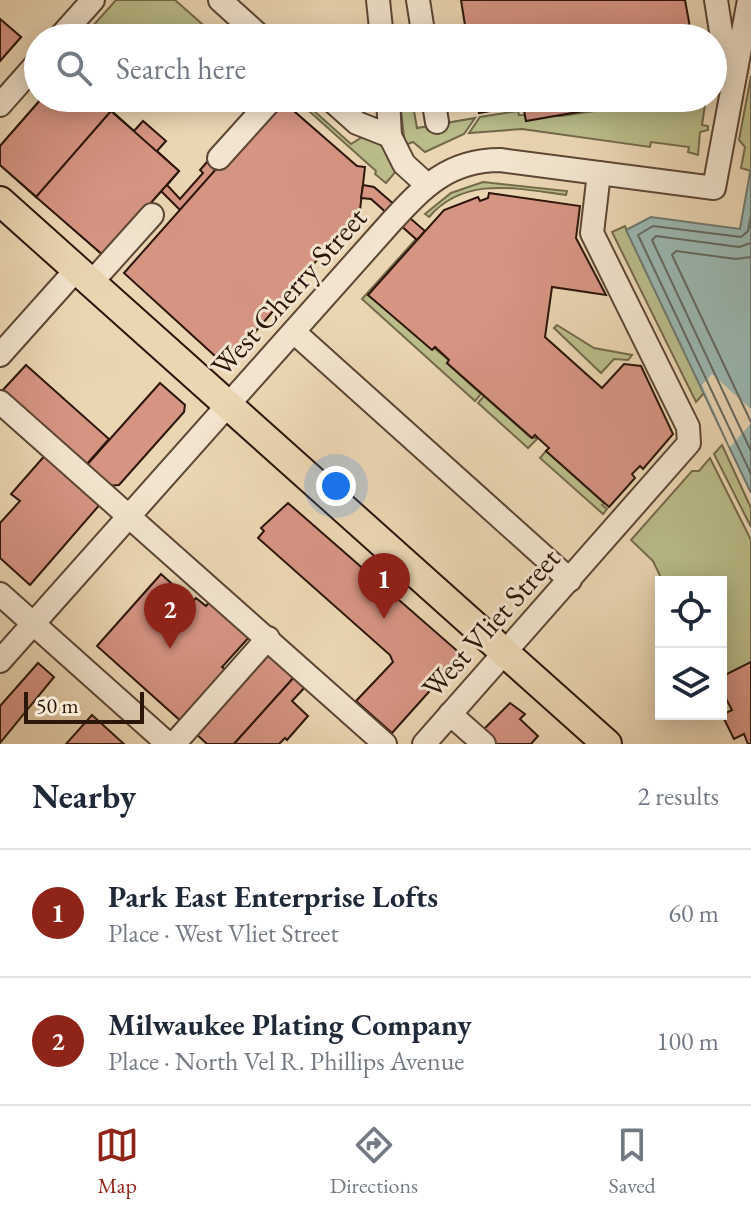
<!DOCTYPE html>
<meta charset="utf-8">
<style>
body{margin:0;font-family:"EB Garamond",serif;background:#f2f2f3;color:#1f2937}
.controls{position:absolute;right:24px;bottom:24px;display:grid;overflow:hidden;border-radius:0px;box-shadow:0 4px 20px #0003}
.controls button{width:72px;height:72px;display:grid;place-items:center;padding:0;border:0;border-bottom:2px solid #e0e1e3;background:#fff;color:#1f2937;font:40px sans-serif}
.scale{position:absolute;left:24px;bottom:20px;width:120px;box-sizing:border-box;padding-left:8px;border:4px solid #2c1609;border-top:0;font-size:22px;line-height:28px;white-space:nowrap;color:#2c1609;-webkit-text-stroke:6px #f2e4ce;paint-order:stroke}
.you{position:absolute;left:336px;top:486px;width:28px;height:28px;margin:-20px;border:6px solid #fff;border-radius:50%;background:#1a73e8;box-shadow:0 0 0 12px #1a73e833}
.badge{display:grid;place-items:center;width:52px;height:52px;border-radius:50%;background:#8f2418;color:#fff;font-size:26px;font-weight:700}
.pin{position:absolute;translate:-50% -66px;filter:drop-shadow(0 2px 4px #0008)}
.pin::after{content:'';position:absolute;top:42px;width:28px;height:24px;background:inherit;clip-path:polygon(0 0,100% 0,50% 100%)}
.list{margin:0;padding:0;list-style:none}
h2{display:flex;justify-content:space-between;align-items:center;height:104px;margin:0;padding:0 32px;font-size:34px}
h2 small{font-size:26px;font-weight:400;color:#747a83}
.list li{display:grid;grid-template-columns:52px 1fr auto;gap:24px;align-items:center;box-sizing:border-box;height:128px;padding:0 32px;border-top:2px solid #e0e1e3}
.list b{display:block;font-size:30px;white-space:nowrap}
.list p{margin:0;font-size:26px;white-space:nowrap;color:#747a83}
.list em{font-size:26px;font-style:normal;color:#747a83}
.icon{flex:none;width:44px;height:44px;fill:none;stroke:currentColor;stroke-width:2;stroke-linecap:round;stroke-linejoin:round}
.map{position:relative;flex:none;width:751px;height:744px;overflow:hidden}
.search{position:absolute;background:#fff;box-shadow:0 4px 20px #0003;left:24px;right:24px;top:24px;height:88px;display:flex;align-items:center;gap:20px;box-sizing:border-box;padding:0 28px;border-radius:44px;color:#747a83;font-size:30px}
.sheet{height:360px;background:#fff}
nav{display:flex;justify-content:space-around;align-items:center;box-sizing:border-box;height:112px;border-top:2px solid #e0e1e3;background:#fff;font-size:22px;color:#747a83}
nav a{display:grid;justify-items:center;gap:4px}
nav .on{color:#8f2418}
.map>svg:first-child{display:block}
.green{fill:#babd8a;stroke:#736a4a;stroke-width:2}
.water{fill:#99b8b2;stroke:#6d776e;stroke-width:2}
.pier{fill:#ebd6b3}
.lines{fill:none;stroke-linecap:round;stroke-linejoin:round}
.shore{stroke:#62675e;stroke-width:2}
.building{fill:#d69483;stroke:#2c1609;stroke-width:2}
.minor-casing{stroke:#5c4634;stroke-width:26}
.major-casing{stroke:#2c1609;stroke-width:32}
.minor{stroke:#f2e4ce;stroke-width:22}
.major{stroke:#ebd6b3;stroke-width:28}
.labels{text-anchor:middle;stroke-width:6;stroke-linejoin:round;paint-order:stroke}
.street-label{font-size:30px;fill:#2c1609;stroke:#f2e4ce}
</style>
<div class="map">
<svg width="751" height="744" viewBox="0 0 751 744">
<rect width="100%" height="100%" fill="#ebd6b3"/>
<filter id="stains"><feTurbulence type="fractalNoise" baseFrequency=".0025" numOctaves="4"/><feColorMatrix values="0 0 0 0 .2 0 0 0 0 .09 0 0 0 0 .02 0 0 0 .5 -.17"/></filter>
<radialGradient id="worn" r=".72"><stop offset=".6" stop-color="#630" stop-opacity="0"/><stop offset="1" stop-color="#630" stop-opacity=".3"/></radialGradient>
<g class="green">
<polygon points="116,0 175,0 218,38 82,38"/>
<polygon points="751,76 751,171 741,168 745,147 739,140"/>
<polygon points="410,98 421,98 412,100 417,128 475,118 464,134 425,152 413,142 405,145 401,111"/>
<polygon points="683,98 706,98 702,125 708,126 708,130 700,132 698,155 688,152 689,147 651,142 650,147 522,129 469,133 480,117 518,111 519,115 561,116"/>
<polygon points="313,110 351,144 364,136 383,146 397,170 386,183 375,174 376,171 309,111"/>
<path d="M 483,182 L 567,191 L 566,195 C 518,189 465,175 429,217 L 425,214 L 451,193 Z"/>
<polygon points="625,226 705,392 696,402 612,232"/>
<polygon points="416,239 368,295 449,360 447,363 481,394 475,401 362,299"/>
<polygon points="557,325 594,348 632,355 628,360 614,359 601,373 554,328"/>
<polygon points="484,396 531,438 538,438 528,448 478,403"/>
<polygon points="722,445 751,508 751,527 714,454"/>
<polygon points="546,451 604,503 602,505 607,509 603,514 540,458"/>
<polygon points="710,458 751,540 751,662 721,677 721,582 663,582 653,561 631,540 692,471 699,471"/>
</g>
<polygon class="water" points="751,167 751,493 626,230 651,217 740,229"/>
<polygon class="pier" points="712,374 751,409 751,423 730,447 702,385"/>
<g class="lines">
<g class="shore">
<polyline points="751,215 748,231 741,237 653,226 638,235 751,474"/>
<polyline points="751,243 739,247 656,236 652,240 751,451"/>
<polyline points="751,257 736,259 676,251 672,255 751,422"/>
</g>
</g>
<g class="building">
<polygon points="461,0 685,0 692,38 467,38"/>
<polygon points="0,19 21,37 0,61"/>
<polygon points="0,19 21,37 0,61"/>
<polygon points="42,98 97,98 111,111 36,197 0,165 0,146"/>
<polygon points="42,98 97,98 134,131 143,121 166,141 157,151 179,171 167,185 180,199 203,173 200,170 214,154 223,162 180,210 161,191 104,256 0,165 0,146"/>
<polygon points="279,98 357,166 365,167 360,210 226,366 124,273"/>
<polygon points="477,98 658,98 526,121 523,105 479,113"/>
<polygon points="111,111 179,171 104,256 36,197"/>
<polygon points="363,185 374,187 425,231 417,240 371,199 361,198"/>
<polygon points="489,193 580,206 576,238 606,295 552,287 545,337 602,388 624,364 641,366 673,434 643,469 640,466 632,474 635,478 609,507 546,451 549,448 538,438 535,435 532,438 447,363 449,360 435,347 432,350 368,295 444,210 478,197 480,201 488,198"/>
<polygon points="26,365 109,439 86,465 1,392"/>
<polygon points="160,383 185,405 184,412 119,485 107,486 85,467"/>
<polygon points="47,453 102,502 30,585 0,558 0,523 20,501 11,494"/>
<polygon points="288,503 462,655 392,733 356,701 393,662 390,655 258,538 264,531 261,528"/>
<polygon points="161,574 192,602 196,598 206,606 212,599 251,635 222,667 229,672 183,723 97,646"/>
<polygon points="268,650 296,675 234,744 207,744 194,732"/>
<polygon points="751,662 751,744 748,744 744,734 734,739 722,715 732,710 721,689 721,677"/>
<polygon points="38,663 54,677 0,743 0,706"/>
<polygon points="296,675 307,685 292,701 308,716 287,740 285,738 279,744 234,744"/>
<polygon points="510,703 525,714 520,719 538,736 531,744 495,744 481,732"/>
<polygon points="92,715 124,744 66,744"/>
</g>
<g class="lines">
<defs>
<g id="minor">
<polyline points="220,0 262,38"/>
<polyline points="378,0 382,38"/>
<polyline points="418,0 424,38"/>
<polyline points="716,0 723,44 736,63"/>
<polyline points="59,38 93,0"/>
<polyline points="329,98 357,123 390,136 404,164 426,184"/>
<polyline points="388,98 390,136"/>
<polyline points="433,98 437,122"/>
<polyline points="0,105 38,62"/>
<polyline points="219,158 273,98"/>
<polyline points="91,283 152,215"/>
<polyline points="294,332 570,580"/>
<polyline points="0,355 76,270"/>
<polyline points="0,402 385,744"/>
<polyline points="0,594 168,744"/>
<path d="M 0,661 L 391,222 C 423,187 449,160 500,160 L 714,188 L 749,0"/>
<polyline points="450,714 484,744"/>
<polyline points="174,744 268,638"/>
<polyline points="424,744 689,443 688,427 592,233 599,173"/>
</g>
<polyline id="major" points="0,201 607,744"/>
</defs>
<use href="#minor" class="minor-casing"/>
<use href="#major" class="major-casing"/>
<use href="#minor" class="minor"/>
<use href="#major" class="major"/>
</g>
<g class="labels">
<g class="street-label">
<text transform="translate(289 292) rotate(-48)" y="10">West Cherry Street</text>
<text transform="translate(491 623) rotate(-48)" y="10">West Vliet Street</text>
</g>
</g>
<rect width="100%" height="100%" filter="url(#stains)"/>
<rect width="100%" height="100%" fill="url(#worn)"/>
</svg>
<div class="controls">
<button><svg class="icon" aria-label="locate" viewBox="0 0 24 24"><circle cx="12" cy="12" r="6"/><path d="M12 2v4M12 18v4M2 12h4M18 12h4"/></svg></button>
<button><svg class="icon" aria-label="layers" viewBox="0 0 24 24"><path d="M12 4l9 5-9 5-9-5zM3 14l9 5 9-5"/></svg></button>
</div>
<div class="scale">50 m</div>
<div class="you"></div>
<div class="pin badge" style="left:384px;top:619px">1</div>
<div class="pin badge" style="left:170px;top:649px">2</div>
<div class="search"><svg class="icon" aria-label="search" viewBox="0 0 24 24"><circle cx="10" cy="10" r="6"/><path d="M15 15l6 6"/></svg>Search here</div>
</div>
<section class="sheet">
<h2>Nearby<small>2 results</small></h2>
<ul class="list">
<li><span class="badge">1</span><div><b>Park East Enterprise Lofts</b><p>Place · West Vliet Street</p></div><em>60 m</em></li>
<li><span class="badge">2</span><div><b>Milwaukee Plating Company</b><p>Place · North Vel R. Phillips Avenue</p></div><em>100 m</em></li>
</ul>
</section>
<nav>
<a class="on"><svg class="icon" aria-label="map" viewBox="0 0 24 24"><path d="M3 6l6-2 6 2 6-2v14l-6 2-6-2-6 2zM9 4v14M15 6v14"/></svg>Map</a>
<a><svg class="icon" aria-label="directions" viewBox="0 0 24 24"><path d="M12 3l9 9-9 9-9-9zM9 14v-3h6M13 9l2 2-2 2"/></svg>Directions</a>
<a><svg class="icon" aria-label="saved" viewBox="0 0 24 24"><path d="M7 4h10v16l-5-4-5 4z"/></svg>Saved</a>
</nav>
